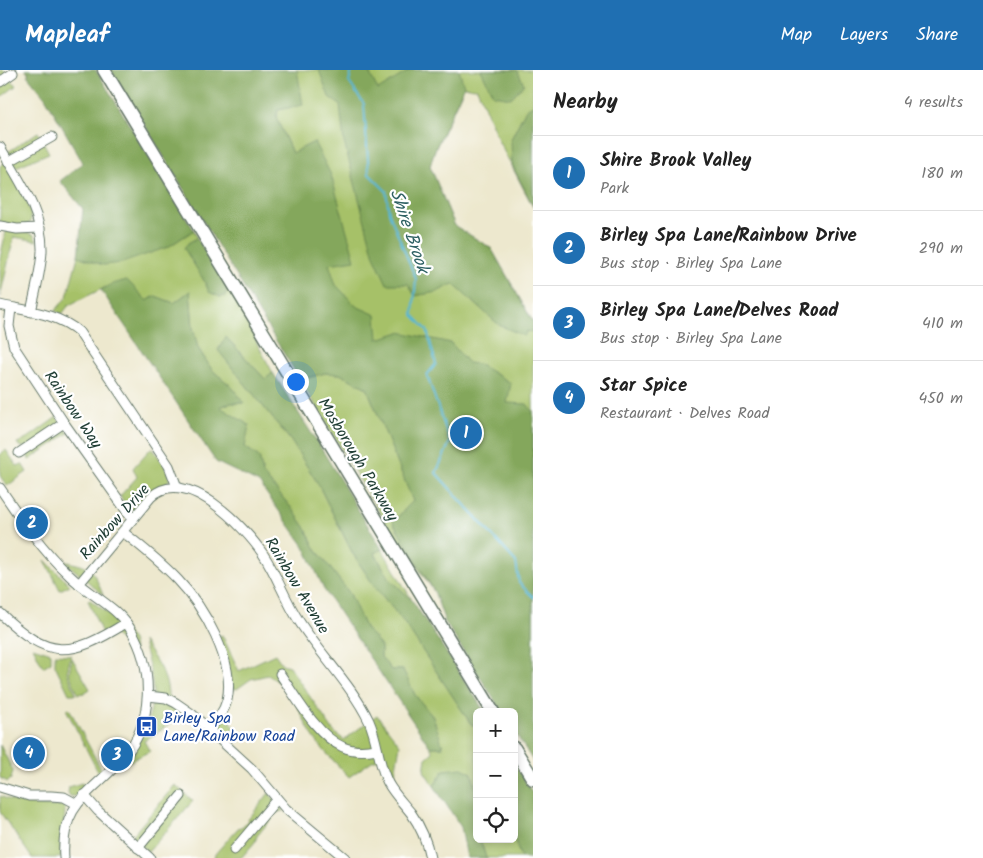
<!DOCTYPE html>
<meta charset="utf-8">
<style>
body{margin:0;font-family:Kalam,sans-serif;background:#f2f2f2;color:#222}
.controls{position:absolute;right:15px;bottom:15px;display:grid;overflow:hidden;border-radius:8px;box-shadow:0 2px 8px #0003}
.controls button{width:45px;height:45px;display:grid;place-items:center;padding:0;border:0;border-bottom:1px solid #e0e0e0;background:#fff;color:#222;font:25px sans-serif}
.you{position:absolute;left:295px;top:311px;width:18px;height:18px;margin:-12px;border:4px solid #fff;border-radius:50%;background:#1a73e8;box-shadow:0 0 0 8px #1a73e833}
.badge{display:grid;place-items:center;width:32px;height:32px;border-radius:50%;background:#1f6fb2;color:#fff;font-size:16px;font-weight:700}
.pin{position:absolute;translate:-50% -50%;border:2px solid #fff;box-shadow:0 1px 5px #0006}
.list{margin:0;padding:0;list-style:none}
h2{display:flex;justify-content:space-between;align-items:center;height:65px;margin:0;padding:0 20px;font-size:21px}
h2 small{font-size:16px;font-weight:400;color:#767676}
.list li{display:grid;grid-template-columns:32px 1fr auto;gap:15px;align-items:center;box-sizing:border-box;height:75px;padding:0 20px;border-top:1px solid #e0e0e0}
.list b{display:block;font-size:19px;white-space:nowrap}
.list p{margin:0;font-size:16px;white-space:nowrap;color:#767676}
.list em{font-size:16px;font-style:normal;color:#767676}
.icon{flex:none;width:28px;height:28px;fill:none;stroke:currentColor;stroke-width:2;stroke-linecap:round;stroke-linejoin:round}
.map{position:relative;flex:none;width:533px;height:788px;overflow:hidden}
header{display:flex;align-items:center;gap:30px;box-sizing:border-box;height:70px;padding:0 25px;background:#1f6fb2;color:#fff}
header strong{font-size:24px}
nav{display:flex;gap:28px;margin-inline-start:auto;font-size:18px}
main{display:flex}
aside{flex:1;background:#fff}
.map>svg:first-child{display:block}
.green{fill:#a6c168;stroke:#627f4e}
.forest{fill:#84a75c;stroke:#527248}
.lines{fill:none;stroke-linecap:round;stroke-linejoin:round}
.stream{stroke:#55b6d3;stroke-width:2}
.minor-casing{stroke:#67796a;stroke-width:11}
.highway-casing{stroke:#67796a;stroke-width:15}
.minor{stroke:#fff;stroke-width:9}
.highway{stroke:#fff;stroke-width:12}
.labels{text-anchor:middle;stroke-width:4.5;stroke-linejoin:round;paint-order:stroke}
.street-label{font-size:16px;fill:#1f3d34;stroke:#fff}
.transit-label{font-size:16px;fill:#164399;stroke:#fff;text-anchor:start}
.water-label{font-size:18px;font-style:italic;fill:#2f6164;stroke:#fff}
</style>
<header>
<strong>Mapleaf</strong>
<nav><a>Map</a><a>Layers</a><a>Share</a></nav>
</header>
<main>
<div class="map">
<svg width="533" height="788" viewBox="0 0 533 788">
<rect width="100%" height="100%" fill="#fff"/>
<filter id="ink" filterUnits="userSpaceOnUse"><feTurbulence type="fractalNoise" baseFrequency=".02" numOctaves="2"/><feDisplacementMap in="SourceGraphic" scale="10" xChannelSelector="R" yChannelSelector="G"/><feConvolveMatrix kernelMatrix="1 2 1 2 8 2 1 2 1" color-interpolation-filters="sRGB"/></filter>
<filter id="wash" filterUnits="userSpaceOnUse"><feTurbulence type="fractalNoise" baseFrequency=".0096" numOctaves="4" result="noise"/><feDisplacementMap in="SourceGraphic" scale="20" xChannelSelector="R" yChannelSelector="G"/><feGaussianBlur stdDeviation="1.12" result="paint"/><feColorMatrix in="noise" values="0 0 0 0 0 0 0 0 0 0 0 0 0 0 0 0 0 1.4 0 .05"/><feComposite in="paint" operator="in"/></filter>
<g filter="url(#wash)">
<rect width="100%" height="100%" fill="#ede8ce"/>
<g class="green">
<polygon points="0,0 4,0 9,9 17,15 0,28"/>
<polygon points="271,0 533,0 533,137 499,72 477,18 464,17 434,82 430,96 455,156 491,178 533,252 533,580 340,266 292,83 276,47 278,40 284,39"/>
<polygon points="38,62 49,83 16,97 8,82"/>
<path d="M 4,92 C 12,104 36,140 30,153 C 21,158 10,155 0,153 L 0,96 Z"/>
<polygon points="194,160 197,168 188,173 209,222 225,225 228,218 250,253 257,273 273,303 265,309 226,267 218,280 291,371 317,412 353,484 375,517 403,551 471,654 477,657 477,727 472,703 444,700 434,716 424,701 426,688 433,682 430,677 443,677 433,647 415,625 403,600 391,600 381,587 381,577 374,567 366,560 350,524 315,478 305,457 293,440 263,404 259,387 245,377 220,337 230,333 243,333 231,316 212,300 198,278 193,258 190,221 174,233 155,226 147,231 112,214 69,235 62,244 55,241 67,227 78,186 103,195 168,177"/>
<polygon points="6,161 29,163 34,165 37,171 14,167 0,227 0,188"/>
<polygon points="325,303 340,304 367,318 413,431 393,452 434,521 387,455 300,310"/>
<polygon points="57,347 69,363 29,390 25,377 20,377 17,373 25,370"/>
<polygon points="152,377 168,401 170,408 165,416 133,442 130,441 120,426 137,407 133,398"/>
<polygon points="6,380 17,396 22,394 27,402 7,416 0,406 0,384"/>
<polygon points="382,479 412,530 390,509 374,482"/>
<polygon points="45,490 70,515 60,520"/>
<path d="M 64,491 C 94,498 91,496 103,525 Z"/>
<path d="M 89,529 C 104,541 134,558 134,581 L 111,562 L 103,566 L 88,530 Z"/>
<path d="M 222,565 L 239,601 L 275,584 L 282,594 L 289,596 L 334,662 L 344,670 L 377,645 L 400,675 L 393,715 L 382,688 L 372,691 L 349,707 C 336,693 321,679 311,663 C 297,638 295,621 268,605 L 251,609 L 237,619 L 232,618 L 218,567 Z"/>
<path d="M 143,571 C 153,587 168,605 168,625 L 186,643 L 144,671 L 150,681 L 127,693 C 139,671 153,647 153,621 C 152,604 146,587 143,571 Z"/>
<polygon points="33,577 51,583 51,592 43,597"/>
<polygon points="55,584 71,585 67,602 76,624 69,624 55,595"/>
<polygon points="72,588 90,619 84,623 78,624 69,603"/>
<polygon points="69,638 101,699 98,702 66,639"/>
<polygon points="226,642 234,659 222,666 217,663 217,654"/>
<polygon points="0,675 13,701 11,709 8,712 0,708"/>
<polygon points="82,713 85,720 79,726 70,726 68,723 69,717"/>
<polygon points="175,715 193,731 148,782 132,766"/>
<polygon points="269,723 284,741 277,742 257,766 255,772 241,788 214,788 215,784 238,758 243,756"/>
<path d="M 0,726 C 21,735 42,737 64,736 C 67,745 62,754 61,764 C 60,772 60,780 61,788 L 32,788 L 0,742 Z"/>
<polygon points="514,768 521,788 486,788 480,769 514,769"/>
</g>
<g class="forest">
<polygon points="25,0 96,0 194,160 168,177 122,193 103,195 78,186 83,139 60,111 83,93 45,27 27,5 29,4"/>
<polygon points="111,0 297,0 303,35 278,40 276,47 292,83 314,72 331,105 355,190 329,194 336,215 356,236 376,245 378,269 400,262 451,273 468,293 478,294 511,313 507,333 527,334 533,342 533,691 514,661 514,642 502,642 445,552 434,521 393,452 413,431 367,318 340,304 325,303 300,310"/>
<polygon points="319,0 368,0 378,20 410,0 459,0 464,16 434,82 430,96 455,156 491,178 533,252 533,262 527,261 524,266 499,255 453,214 437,222 415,226 408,214 387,214 374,186 344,72 340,35 329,27"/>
<polygon points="481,0 517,0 524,14 511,28 493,25"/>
<polygon points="533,35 533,136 512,95 511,69 526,39"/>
<polygon points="197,168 228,218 225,226 220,227 209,222 206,214 184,178 188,173"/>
<polygon points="127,210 147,231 155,226 174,233 190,221 193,258 198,278 212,300 231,316 244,333 230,333 220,337 249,355 245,377 259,387 263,404 293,440 305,457 315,478 350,524 366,560 374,567 381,577 381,587 391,600 403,600 415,625 433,647 443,677 430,677 325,521 304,476 259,413 216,392 101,220 112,214"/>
<polygon points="226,267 265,309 273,303 321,378 382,479 374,483 390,509 412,530 485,642 477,642 477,657 471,654 403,551 375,517 353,484 317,412 291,371 218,280"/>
<polygon points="514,693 533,724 533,788 521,788 514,768"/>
<polygon points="462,698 472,703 477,727 477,769 480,769 486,788 467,788 461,757 434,716 444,700"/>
</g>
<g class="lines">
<polyline class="stream" points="352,0 349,12 364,34 369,104 386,121 389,143 416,209 413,245 427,260 436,294 427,305 450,372 436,403 516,492 519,513 533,527"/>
</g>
</g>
<g filter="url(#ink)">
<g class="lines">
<defs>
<g id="minor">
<polyline points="0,12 13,3"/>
<path d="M 0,77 C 18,109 43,142 42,181 C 41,201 35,222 31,242"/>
<polyline points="8,92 52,67"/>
<polyline points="0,156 17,159 40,158"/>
<path d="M 0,235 C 27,241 57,243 79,262 L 169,396 L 177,417"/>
<polyline points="11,238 9,256 14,277 64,353 133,450"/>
<polyline points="19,383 64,353"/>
<path d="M 0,418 C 21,449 42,480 69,505 C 88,524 117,536 131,560 C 154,599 154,653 123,688 C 92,723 60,733 64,788"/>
<path d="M 123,462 C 142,477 161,492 178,510 C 203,536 236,592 227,630 C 224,642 216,651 209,659"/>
<path d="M 79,514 L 151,427 C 185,394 245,457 263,484 C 277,505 285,530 299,551 C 320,584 353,617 369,651 C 378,671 378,694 388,713 C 394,724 403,733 411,743 C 421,757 427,772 430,788"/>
<path d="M 0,543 C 49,590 70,588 126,553"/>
<path d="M 280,604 C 296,627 317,666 343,677 C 354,682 366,681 377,679"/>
<polyline points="148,626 166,628 176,633 192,644 252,699 286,739 345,788"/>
<polyline points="0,717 29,726 51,726 64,727 77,734"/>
<polyline points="84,725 98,741 150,788"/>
<polyline points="138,778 181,726"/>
<polyline points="234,780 277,729"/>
</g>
<g id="highway">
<polyline points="104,0 493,642"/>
<polyline points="514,678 533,709"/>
</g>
</defs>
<use href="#minor" class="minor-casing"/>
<use href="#highway" class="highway-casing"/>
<use href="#minor" class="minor"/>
<use href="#highway" class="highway"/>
</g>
</g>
<defs>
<symbol id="bus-square" viewBox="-11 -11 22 22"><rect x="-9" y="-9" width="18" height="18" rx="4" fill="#1a4fb4" stroke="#fff"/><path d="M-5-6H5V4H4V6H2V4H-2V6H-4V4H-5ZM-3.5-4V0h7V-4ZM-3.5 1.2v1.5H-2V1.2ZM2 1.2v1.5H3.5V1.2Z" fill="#fff"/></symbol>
</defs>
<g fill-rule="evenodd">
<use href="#bus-square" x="134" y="644" width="25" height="25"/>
</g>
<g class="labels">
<g class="street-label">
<text transform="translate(74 339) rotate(56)" y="6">Rainbow Way</text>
<text transform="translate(359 389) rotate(59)" y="6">Mosborough Parkway</text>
<text transform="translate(114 451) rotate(-48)" y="6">Rainbow Drive</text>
<text transform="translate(298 515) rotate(59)" y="6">Rainbow Avenue</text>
</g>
<g class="transit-label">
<text x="163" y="653">Birley Spa<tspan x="163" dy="18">Lane/Rainbow Road</tspan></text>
</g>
<g class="water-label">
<text transform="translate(410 161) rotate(71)" y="6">Shire Brook</text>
</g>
</g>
</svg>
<div class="controls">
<button>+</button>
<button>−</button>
<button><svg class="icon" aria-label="locate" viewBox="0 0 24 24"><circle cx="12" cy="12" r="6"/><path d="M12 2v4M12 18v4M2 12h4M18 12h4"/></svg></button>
</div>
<div class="you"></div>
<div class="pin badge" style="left:466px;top:363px">1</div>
<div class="pin badge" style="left:32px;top:453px">2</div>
<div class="pin badge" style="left:117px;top:685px">3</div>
<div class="pin badge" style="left:29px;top:683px">4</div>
</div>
<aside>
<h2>Nearby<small>4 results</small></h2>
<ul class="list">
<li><span class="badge">1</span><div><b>Shire Brook Valley</b><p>Park</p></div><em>180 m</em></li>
<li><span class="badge">2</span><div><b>Birley Spa Lane/Rainbow Drive</b><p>Bus stop · Birley Spa Lane</p></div><em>290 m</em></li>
<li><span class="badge">3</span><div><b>Birley Spa Lane/Delves Road</b><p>Bus stop · Birley Spa Lane</p></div><em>410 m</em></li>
<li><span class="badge">4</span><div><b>Star Spice</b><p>Restaurant · Delves Road</p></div><em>450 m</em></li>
</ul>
</aside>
</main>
